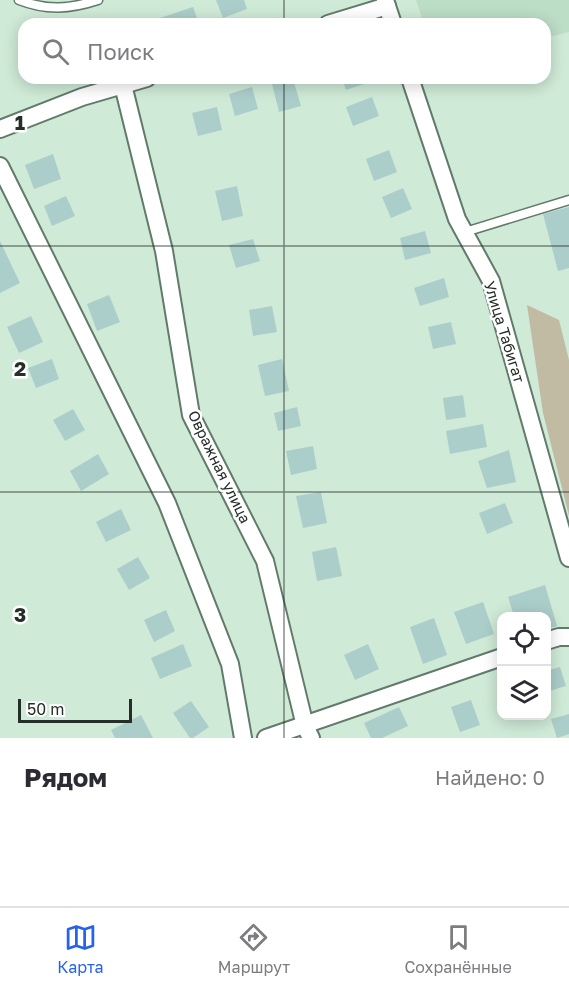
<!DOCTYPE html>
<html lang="ru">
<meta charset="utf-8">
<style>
body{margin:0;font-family:"Golos Text",sans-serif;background:#f2f2f3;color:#2b2b33}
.controls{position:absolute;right:18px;bottom:18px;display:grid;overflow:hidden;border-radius:12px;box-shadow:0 3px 15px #0003}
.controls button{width:54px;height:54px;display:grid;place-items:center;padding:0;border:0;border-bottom:2px solid #e1e1e2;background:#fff;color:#2b2b33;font:30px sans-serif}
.scale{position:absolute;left:18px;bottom:15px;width:114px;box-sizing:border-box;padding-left:6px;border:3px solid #252f28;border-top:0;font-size:16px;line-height:21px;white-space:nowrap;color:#252f28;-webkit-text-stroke:4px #fff;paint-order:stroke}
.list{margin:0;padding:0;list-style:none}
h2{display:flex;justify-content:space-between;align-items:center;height:78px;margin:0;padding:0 24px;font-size:26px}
h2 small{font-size:20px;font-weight:400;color:#7c7c81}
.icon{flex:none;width:33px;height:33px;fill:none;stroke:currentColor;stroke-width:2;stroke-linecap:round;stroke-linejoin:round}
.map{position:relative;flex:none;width:569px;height:738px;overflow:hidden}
.search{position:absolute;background:#fff;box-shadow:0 3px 15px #0003;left:18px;right:18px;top:18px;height:66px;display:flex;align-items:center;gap:15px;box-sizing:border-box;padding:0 21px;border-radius:18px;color:#7c7c81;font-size:22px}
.sheet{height:168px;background:#fff}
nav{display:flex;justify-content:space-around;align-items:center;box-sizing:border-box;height:84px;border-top:2px solid #e1e1e2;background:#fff;font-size:16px;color:#7c7c81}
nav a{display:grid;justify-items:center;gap:3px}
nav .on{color:#2563eb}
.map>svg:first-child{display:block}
.built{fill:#bcddc6}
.green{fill:#c2bba4}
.building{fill:#acceca}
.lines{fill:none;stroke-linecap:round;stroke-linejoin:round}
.service-casing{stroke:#627a6a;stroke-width:11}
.minor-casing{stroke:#627a6a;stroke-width:20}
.service{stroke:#fff;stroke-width:8}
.minor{stroke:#fff;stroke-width:16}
.grid{fill:none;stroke:#252f28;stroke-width:1.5;stroke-opacity:0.55}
.labels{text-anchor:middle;stroke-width:5;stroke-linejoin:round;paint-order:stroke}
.street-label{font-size:15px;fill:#252f28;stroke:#fff}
.grid-label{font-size:20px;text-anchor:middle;font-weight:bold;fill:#252f28;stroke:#fff;stroke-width:5;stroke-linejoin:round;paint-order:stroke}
</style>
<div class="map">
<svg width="569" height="738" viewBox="0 0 569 738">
<rect width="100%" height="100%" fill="#cfead7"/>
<polygon class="built" points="416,0 569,0 569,32 545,38 545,24 424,24"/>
<polygon class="green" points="527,305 559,320 569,360 569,516 543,413"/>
<g class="building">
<polygon points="216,0 244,0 247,9 223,18"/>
<polygon points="193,7 199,24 159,24 157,19"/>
<polygon points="342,78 365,78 367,83 346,90"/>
<polygon points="293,79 301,106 279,112 272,84"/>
<polygon points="252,87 258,109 235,116 229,94"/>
<polygon points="372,97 379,116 353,126 346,107"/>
<polygon points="217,107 222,130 198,136 192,113"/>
<polygon points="389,150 397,172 374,181 366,159"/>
<polygon points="53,154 61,179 34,189 25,165"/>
<polygon points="237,186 243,216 222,221 215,191"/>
<polygon points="403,188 412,209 391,218 382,197"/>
<polygon points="66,196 75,216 52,226 44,206"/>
<polygon points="569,207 569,268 558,271 543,214"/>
<polygon points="425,231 431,253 405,260 400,238"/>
<polygon points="253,239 260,261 236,268 229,245"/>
<polygon points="0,241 20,283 0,293"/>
<polygon points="444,278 449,297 420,306 414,288"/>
<polygon points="109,295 120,322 97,331 87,304"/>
<polygon points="272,306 277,332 253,336 249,310"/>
<polygon points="31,316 43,342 19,353 7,327"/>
<polygon points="451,322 456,344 433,349 428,327"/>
<polygon points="52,359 59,379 36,388 28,368"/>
<polygon points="282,359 289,391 265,396 258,365"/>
<polygon points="463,395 466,417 446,420 443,398"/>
<polygon points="297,407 301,426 278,431 274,413"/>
<polygon points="73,409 85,430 65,441 53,420"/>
<polygon points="483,424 487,447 450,454 446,431"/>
<polygon points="313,446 317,469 291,475 286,451"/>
<polygon points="509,450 516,482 487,488 478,461"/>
<polygon points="98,454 109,474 81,491 70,471"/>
<polygon points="321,492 327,523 303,528 296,496"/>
<polygon points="505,503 513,523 487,534 479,513"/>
<polygon points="121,509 131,530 106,542 96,522"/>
<polygon points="336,547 342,576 317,581 312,552"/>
<polygon points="138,557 150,578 129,590 117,569"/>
<polygon points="545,585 557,626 546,629 546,616 514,616 508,597"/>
<polygon points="483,602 494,634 466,644 454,612"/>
<polygon points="166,610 175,631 154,642 144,620"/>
<polygon points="434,618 447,655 423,664 410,627"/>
<polygon points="183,644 192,666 160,679 151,658"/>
<polygon points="368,644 379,669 355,680 344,655"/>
<polygon points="560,667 566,686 546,692 546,671"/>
<polygon points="471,700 480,725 460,732 451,707"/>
<polygon points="191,701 209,727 193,738 190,738 173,713"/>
<polygon points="399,707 408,726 382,738 371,738 364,723"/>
<polygon points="569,714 569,734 557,738 551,719"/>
<polygon points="141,715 153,738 115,738 111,730"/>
</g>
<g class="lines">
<defs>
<g id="service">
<path d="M 19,0 C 47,11 70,9 98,0"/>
<polyline points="465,232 569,200"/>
</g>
<g id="minor">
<polyline points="385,0 393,24"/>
<polyline points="328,24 387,6"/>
<polyline points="410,78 457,219 491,281 569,558"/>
<polyline points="123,85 164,251 191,415 265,561 305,726 311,738"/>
<polyline points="0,129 82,97 147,78"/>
<polyline points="0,166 167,503 230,664 243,738"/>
<polyline points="546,641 559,637 569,637"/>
<polyline points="266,738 502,657"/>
</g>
</defs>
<use href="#service" class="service-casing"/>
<use href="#minor" class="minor-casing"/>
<use href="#service" class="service"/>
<use href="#minor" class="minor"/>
</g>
<path class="grid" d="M 284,0 L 284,24M 284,78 L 284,738M 0,246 L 569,246M 0,492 L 569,492"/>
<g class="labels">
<g class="street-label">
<text transform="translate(504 332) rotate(73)" y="5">Улица Табигат</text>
<text transform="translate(219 467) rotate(64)" y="5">Овражная улица</text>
</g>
</g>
<g class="grid-label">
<text x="20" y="130">1</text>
<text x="20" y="376">2</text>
<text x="20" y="622">3</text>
</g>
</svg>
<div class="controls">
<button><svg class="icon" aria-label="locate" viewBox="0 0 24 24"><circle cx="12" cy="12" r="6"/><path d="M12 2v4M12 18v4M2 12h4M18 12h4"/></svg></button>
<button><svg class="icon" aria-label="layers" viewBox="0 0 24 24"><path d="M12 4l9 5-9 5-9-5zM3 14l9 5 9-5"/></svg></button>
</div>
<div class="scale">50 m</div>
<div class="search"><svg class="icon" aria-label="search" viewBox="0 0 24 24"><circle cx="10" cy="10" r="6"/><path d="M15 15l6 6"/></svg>Поиск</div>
</div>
<section class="sheet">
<h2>Рядом<small>Найдено: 0</small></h2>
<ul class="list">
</ul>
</section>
<nav>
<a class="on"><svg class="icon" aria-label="map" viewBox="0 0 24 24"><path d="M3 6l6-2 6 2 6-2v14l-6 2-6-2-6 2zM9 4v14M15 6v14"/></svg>Карта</a>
<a><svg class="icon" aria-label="directions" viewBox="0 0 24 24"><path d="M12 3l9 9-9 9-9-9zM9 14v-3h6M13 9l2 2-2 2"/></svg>Маршрут</a>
<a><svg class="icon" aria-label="saved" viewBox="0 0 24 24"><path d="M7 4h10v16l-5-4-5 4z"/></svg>Сохранённые</a>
</nav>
